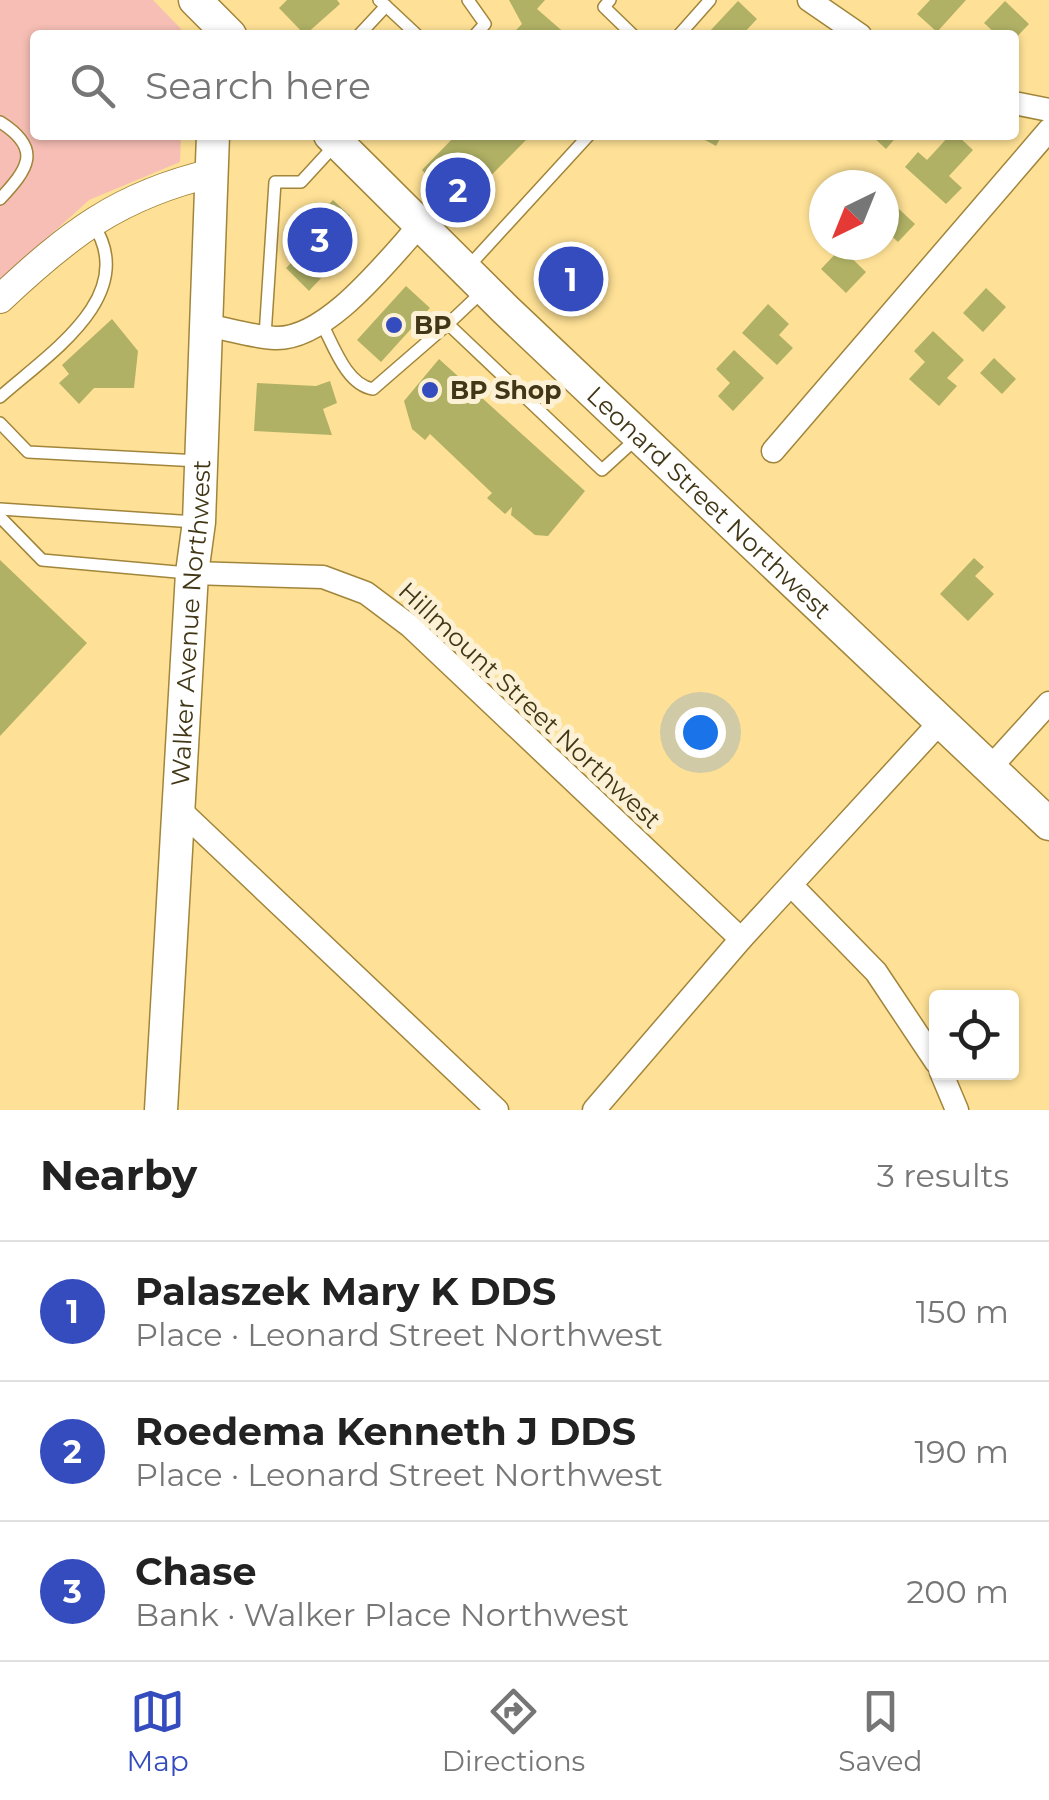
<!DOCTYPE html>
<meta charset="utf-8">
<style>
body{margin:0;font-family:Montserrat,sans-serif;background:#f2f2f2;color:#222}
.controls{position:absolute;right:30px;bottom:30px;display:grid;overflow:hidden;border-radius:10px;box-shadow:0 2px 8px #0004}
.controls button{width:90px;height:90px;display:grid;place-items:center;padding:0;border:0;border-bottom:2px solid #e0e0e0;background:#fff;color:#222;font:50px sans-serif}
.compass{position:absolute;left:809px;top:170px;width:90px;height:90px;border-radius:50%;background:#fff;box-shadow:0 2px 8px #0004;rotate:223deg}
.you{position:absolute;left:700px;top:732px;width:35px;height:35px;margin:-25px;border:8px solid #fff;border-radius:50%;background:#1a73e8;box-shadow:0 0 0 15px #1a73e833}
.badge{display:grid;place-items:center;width:65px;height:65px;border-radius:50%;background:#344cbe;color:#fff;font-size:32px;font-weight:700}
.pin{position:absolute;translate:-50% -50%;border:5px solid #fff;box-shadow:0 2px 10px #0006}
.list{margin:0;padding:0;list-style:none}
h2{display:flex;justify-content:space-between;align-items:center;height:130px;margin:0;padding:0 40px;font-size:42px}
h2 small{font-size:32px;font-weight:400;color:#767676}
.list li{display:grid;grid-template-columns:65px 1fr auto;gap:30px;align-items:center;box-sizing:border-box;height:140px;padding:0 40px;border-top:2px solid #e0e0e0}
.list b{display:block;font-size:38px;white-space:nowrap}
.list p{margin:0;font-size:32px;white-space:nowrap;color:#767676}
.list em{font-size:32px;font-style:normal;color:#767676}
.icon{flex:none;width:55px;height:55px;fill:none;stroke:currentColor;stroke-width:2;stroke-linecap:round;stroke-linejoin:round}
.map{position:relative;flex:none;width:1049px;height:1110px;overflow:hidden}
.search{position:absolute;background:#fff;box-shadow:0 2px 8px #0004;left:30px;right:30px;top:30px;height:110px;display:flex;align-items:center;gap:25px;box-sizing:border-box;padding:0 35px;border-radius:10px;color:#767676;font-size:38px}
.sheet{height:550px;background:#fff}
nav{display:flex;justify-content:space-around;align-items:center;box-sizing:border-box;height:140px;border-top:2px solid #e0e0e0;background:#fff;font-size:28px;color:#767676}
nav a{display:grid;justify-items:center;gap:5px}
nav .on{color:#344cbe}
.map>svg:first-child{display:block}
.green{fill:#f6beb5}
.building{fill:#b0b165}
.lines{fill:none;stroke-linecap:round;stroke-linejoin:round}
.service-casing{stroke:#a1853a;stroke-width:14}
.minor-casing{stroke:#a1853a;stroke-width:25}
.tertiary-casing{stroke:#a1853a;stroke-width:30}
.secondary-casing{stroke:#a1853a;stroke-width:35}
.service{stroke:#fff;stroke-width:11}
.minor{stroke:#fff;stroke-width:22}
.tertiary{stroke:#fff;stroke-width:28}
.secondary{stroke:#fff;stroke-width:32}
.poi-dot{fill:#344cbe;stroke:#fcf1d4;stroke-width:4}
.labels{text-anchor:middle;stroke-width:10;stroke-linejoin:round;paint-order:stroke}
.poi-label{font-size:25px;font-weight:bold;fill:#413616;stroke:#fcf1d4;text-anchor:start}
.street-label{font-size:25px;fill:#413616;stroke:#fcf1d4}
</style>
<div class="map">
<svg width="1049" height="1110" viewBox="0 0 1049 1110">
<rect width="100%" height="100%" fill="#fee196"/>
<polygon class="green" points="0,0 153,0 183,31 183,35 35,35 35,135 181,135 180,162 89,200 0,281"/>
<g class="building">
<polygon points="287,0 337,0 340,4 305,35 279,8"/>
<polygon points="509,0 545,0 537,9 567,35 511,35 522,24"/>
<polygon points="930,0 966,0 937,32 917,14"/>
<polygon points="738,1 757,19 742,35 712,35 709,32"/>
<polygon points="1005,1 1029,24 1014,40 1014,35 997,35 984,23"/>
<polygon points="456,135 529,137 457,210 422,170"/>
<polygon points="696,135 722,135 716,146"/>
<polygon points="871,135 898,135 886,149"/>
<polygon points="950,135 957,135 973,150 949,176 962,188 946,204 905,167 918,152 927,160"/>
<polygon points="884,195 915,224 898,242 884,229"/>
<polygon points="333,200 350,216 334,233 349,248 309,291 286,268 298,256 290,249"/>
<polygon points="572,247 603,276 570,311 539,283"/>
<polygon points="841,248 866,272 846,293 821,269"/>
<polygon points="406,286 430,308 381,362 357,340"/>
<polygon points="986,288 1006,307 983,332 963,313"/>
<polygon points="768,304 789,324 779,335 793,348 777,365 742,333"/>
<polygon points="112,319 138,351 134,388 94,388 79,404 59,383 69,374 62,365"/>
<polygon points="933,331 964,360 947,378 957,386 939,406 909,379 925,362 914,351"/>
<polygon points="734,350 764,378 733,411 718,396 730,383 716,369"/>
<polygon points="994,358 1016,379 1002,394 980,373"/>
<polygon points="439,359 585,491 548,536 535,535 511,515 512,507 505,514 487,498 492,493 430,434 425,440 412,429 404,401"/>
<polygon points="330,381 337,403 323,409 332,435 254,431 257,383 316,386"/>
<polygon points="974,558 984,567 975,576 994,594 968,621 940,594"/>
<polygon points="0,560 87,643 0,736"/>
</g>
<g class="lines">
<defs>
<g id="service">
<polyline points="468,0 485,24 475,35"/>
<polyline points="610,0 604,7 633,35"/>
<polyline points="386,6 417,35"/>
<polyline points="359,35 386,6 379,0"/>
<polyline points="679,35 710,0"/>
<path d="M 0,122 C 43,149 28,169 0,199"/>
<polyline points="468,267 589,135"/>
<polyline points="484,290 448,324 602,470 636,439"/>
<path d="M 321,322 C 333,344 346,385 373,389 L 448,324"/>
<polyline points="265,336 275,182 301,182 335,145"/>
<path d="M 0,397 C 47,355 141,296 93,224"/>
<polyline points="0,423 28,452 199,461"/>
<polyline points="0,509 195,522"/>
<polyline points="0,517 42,560 188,573"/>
</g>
<g id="minor">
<polyline points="809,0 860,35"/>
<polyline points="1014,103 1049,110"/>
<path d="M 206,325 C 228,329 253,337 275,338 C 327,340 387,261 420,225"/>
<polyline points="773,451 1049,130"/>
<polyline points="192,573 323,577 366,593 410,626 741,939"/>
<polyline points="990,768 1049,703"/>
<polyline points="179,809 497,1110"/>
<polyline points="792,886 876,972 936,1062"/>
<polyline points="941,1072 957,1110"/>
<polyline points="594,1110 741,939 942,720"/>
</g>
<path id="tertiary" d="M 0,299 C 69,234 119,195 213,173"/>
<g id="secondary">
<polyline points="195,0 230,35"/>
<path id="s1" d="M 330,135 L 506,310 L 1049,824"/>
<path id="s2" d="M 161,1110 L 192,573 L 199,522 L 213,135"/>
</g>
</defs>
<use href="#service" class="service-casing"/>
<use href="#minor" class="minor-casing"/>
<use href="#tertiary" class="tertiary-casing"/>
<use href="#secondary" class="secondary-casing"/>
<use href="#service" class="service"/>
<use href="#minor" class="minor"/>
<use href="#tertiary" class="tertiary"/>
<use href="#secondary" class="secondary"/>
</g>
<g class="poi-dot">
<circle cx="394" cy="325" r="10"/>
<circle cx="430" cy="390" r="10"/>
</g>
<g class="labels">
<g class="poi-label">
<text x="414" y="334">BP</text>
<text x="450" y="399">BP Shop</text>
</g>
<g class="street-label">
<text dy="9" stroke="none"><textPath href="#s1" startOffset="528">Leonard Street Northwest</textPath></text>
<text dy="9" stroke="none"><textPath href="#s2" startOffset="488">Walker Avenue Northwest</textPath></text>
<text transform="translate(530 705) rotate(43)" y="9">Hillmount Street Northwest</text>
</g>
</g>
</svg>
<div class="controls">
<button><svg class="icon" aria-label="locate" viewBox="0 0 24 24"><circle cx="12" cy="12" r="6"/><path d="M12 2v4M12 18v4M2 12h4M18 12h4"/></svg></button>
</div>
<svg class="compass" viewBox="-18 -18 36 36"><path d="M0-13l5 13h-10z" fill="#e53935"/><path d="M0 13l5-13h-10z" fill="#767676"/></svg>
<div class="you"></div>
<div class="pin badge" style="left:571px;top:279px">1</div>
<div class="pin badge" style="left:458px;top:190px">2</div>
<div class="pin badge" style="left:320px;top:240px">3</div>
<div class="search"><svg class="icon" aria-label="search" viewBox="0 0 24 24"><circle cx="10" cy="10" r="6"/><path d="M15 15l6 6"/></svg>Search here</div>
</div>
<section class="sheet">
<h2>Nearby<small>3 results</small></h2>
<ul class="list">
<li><span class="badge">1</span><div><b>Palaszek Mary K DDS</b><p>Place · Leonard Street Northwest</p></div><em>150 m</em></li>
<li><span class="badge">2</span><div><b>Roedema Kenneth J DDS</b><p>Place · Leonard Street Northwest</p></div><em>190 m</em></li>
<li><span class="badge">3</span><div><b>Chase</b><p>Bank · Walker Place Northwest</p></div><em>200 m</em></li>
</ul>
</section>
<nav>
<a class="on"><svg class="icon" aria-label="map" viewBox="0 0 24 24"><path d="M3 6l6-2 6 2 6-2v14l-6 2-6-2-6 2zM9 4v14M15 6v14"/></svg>Map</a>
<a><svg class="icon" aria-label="directions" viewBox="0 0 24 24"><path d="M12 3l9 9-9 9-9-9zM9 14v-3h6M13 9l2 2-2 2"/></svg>Directions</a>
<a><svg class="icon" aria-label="saved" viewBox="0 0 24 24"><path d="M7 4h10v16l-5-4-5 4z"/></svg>Saved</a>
</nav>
